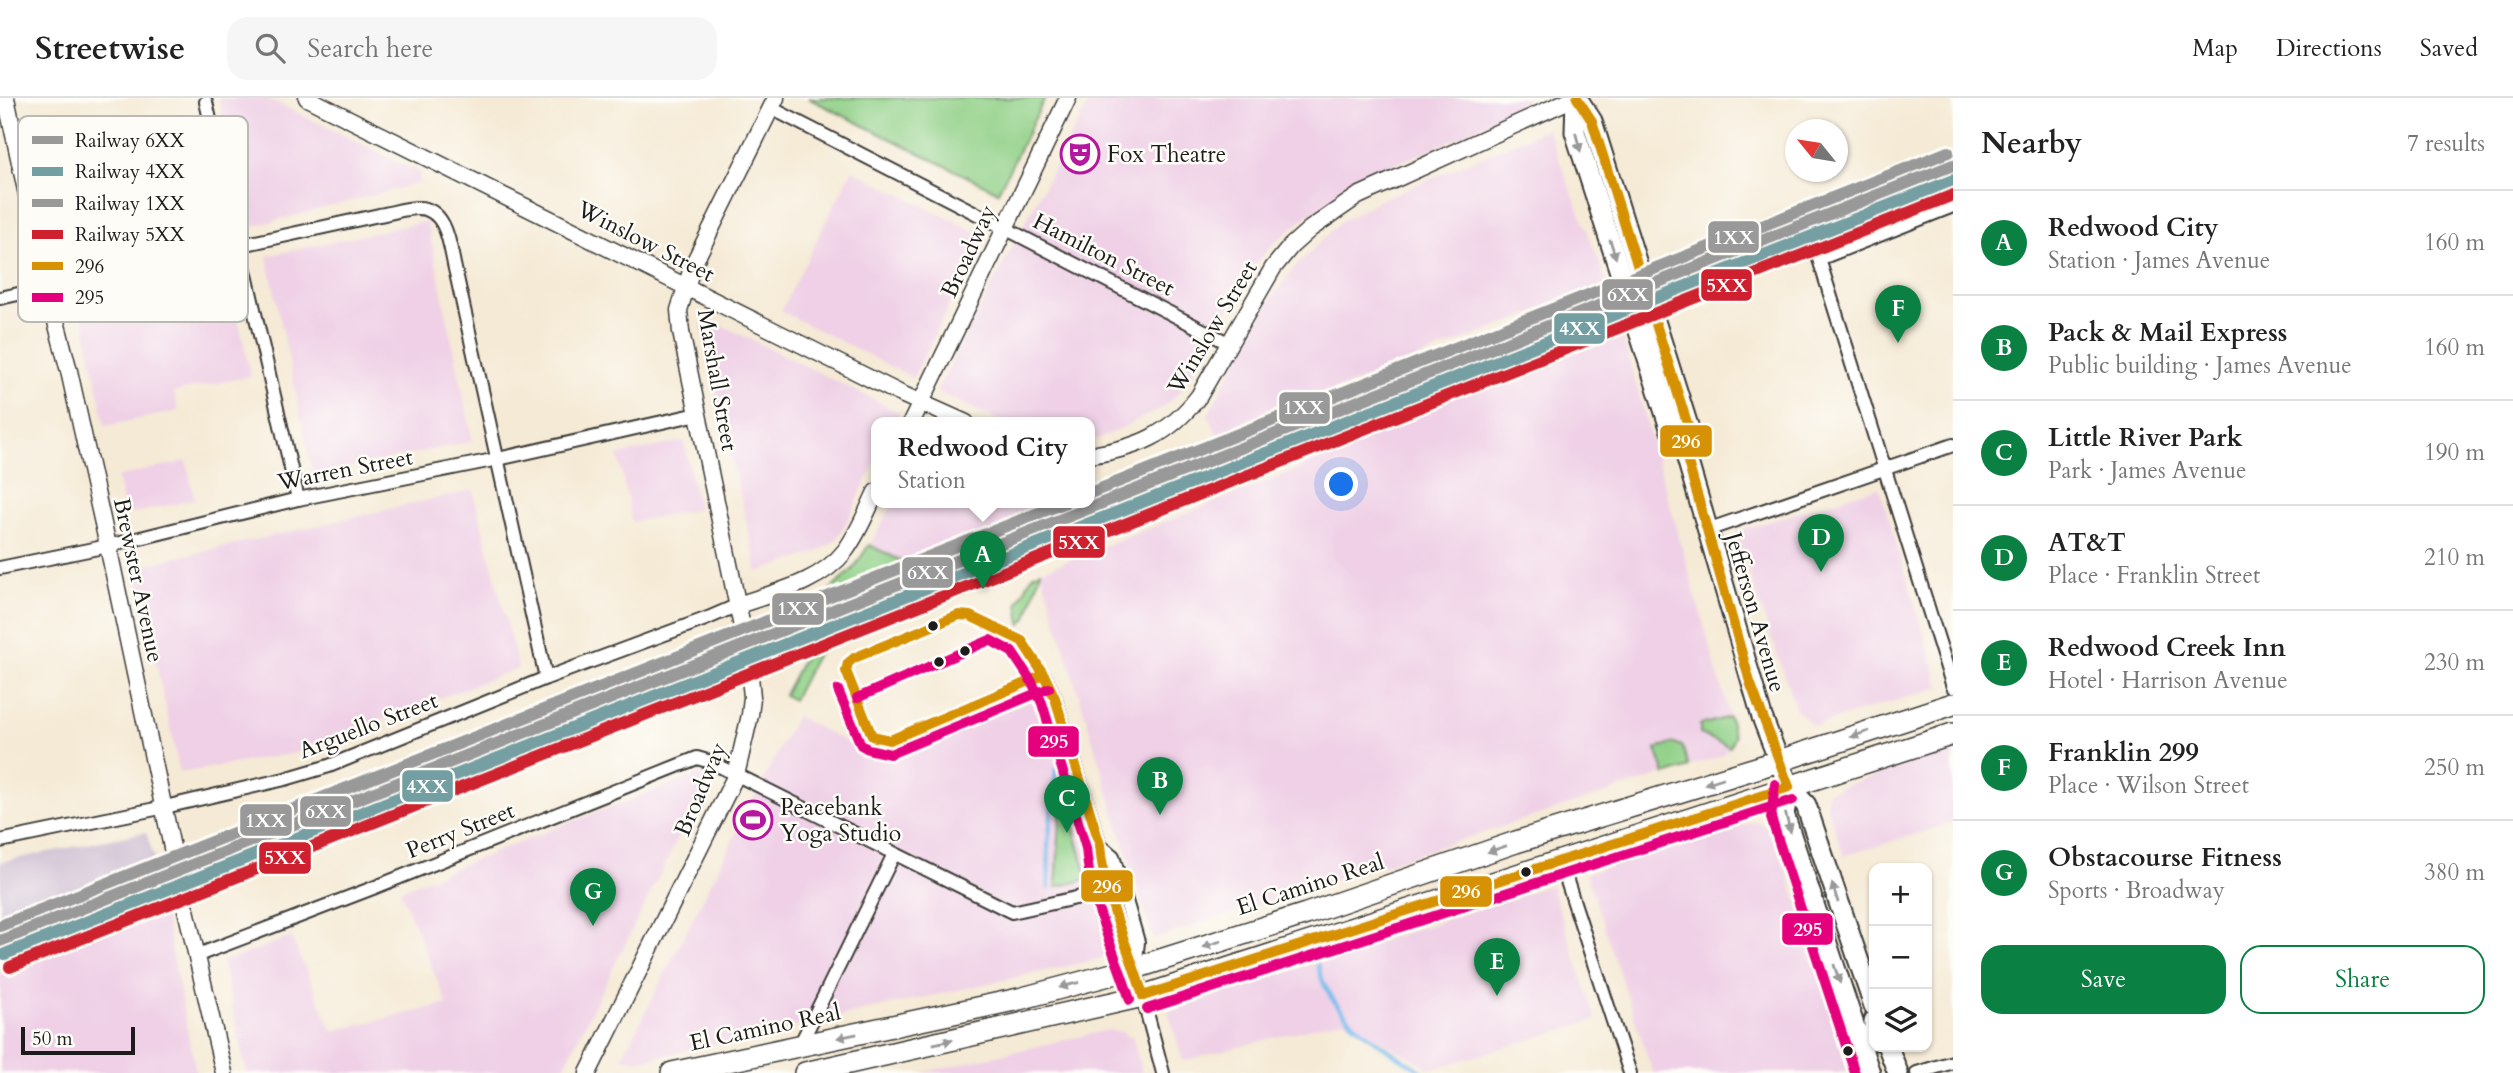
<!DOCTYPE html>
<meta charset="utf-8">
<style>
body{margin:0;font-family:Cardo,serif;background:#f6f6f6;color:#222}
.controls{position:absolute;right:21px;bottom:21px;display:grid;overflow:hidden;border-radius:14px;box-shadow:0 2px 5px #0004}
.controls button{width:63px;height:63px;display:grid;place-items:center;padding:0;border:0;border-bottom:2px solid #e0e0e0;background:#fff;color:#222;font:35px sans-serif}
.compass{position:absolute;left:1785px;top:21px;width:63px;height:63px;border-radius:50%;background:#fff;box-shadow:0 2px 5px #0004;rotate:300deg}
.scale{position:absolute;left:21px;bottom:18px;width:114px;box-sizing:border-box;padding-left:7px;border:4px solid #1c1c1c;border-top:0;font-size:19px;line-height:24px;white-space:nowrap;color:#1c1c1c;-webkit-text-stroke:5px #fdfcf7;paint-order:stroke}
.you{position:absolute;left:1342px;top:387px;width:24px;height:24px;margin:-18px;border:5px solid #fff;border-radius:50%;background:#1a73e8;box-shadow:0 0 0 10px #1a73e833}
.badge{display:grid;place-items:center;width:46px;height:46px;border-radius:50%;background:#0b8043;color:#fff;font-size:23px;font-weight:700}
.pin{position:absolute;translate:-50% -58px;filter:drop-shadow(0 2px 4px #0008)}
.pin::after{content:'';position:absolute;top:37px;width:24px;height:21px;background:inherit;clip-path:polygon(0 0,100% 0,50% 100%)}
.popup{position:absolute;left:871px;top:319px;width:224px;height:91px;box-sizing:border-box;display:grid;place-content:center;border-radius:14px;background:#fff;filter:drop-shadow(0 2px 5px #0005);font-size:23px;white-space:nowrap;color:#767676}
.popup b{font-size:26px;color:#222}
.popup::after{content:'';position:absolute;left:50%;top:100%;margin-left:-14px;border:14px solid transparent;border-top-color:#fff}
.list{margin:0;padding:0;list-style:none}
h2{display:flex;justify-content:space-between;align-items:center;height:91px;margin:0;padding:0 28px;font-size:30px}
h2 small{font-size:23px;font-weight:400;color:#767676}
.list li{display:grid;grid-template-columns:46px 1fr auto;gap:21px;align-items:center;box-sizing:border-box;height:105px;padding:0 28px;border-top:2px solid #e0e0e0}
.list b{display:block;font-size:26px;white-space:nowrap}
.list p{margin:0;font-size:23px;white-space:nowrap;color:#767676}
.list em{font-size:23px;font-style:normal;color:#767676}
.actions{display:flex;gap:14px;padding:21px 28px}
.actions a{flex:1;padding:16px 0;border:2px solid #0b8043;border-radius:21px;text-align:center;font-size:24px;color:#0b8043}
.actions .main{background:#0b8043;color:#fff}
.icon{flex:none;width:38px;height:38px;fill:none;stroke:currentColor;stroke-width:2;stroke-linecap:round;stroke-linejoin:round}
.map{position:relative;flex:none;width:1953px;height:975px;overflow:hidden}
header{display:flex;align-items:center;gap:42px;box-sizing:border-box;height:98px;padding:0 35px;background:#fff;border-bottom:2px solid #e0e0e0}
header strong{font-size:33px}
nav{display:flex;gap:38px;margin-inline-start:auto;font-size:24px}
.search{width:490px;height:63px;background:#f6f6f6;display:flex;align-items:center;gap:18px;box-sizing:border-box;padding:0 24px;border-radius:21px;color:#767676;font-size:26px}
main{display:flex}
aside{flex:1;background:#fff}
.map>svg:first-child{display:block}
.built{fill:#efd0e6}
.industrial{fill:#cdbed2}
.green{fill:#90d087;stroke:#567652;stroke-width:2}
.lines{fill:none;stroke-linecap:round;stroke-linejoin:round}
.stream{stroke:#74b9eb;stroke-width:4.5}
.minor-casing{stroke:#3d3b38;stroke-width:16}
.tertiary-casing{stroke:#3d3b38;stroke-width:19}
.secondary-casing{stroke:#3d3b38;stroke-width:23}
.primary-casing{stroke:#3d3b38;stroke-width:24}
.minor{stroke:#fff;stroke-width:12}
.tertiary{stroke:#fff;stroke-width:16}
.secondary{stroke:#fff;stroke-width:19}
.primary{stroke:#fff;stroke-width:21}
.bus-1-casing{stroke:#fdfcf7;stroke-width:16}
.bus-2-casing{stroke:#fdfcf7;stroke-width:16}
.bus-1{stroke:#d69104;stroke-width:10}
.bus-2{stroke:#e5007d;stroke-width:10}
.rail-1-casing{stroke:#fdfcf7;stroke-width:18}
.rail-2-casing{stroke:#fdfcf7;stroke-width:18}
.rail-3-casing{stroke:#fdfcf7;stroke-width:18}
.rail-4-casing{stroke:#fdfcf7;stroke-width:18}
.rail-1{stroke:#99999a;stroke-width:12}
.rail-2{stroke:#749fa2;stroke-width:12}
.rail-3{stroke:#999;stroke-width:12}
.rail-4{stroke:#ce202f;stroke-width:12}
.oneway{fill:#999}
.bus-dot{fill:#1c1c1c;stroke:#fdfcf7;stroke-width:2.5}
.labels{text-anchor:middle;stroke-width:5;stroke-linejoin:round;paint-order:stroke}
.poi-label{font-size:23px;fill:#1c1c1c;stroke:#fdfcf7;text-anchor:start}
.street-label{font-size:23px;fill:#1c1c1c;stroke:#fdfcf7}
.key{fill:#fdfcf7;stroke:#bab9b5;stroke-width:2}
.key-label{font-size:19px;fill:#1c1c1c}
.line-badge{stroke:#fdfcf7;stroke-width:2.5}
.badge-label{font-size:19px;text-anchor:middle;font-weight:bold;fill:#fff}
</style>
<header>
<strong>Streetwise</strong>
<div class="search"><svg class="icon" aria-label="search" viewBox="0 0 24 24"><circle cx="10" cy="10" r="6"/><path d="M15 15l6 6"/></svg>Search here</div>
<nav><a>Map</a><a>Directions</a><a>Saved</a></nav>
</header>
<main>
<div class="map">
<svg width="1953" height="975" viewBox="0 0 1953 975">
<rect width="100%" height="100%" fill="#fdfcf7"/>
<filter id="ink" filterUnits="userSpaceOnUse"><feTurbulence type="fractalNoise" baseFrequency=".0143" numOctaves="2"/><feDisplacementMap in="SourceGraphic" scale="14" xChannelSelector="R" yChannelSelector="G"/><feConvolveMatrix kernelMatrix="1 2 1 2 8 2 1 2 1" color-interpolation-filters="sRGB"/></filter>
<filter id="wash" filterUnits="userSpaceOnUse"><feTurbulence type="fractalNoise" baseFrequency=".00686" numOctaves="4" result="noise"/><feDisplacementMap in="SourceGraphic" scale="28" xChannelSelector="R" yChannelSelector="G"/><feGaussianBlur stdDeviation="1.57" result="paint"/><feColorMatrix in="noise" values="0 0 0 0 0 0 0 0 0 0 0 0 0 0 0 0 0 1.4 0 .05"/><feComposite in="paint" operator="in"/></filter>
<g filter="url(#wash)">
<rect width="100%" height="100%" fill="#f5ead5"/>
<g class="built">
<polygon points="219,0 267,0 419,74 420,85 247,130"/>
<polygon points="1091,0 1528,0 1522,6 1460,39 1368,78 1308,117 1272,147 1256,166 1183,291 1162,310 1101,340 1090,342 1090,325 1004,325 936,293"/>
<polygon points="1547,31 1608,186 1218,338 1208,317 1263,211 1294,170 1341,123 1382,101"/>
<polygon points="200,56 217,129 63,166 46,94"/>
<polygon points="852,72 984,138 913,280 781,213"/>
<polygon points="427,123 473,343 313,377 267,158"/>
<polygon points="226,168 251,278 174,294 178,313 105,328 81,207"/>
<polygon points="705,219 899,314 894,325 876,325 876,362 848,422 836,442 818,454 758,474 701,228"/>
<polygon points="1622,237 1734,634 1730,649 1721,658 1153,841 1041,473 1304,369 1300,359 1441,303"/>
<polygon points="684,343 698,411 632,424 618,357"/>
<polygon points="186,363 195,401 126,417 117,379"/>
<polygon points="1879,389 1940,589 1813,628 1796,611 1735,434"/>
<polygon points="473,392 518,570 296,655 180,675 135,469"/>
<polygon points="893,405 1058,405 1059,406 904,467 869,449"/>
<polygon points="1039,600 1092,774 1112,858 638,963 622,960 796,618 856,649 882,655"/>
<polygon points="1953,651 1953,725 1844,758 1826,705 1828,694"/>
<polygon points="712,671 561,975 247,975 222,864 291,839 333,933 447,906 400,792 560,728"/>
<polygon points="1755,723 1771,730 1856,969 1840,975 1653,975 1586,775"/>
<polygon points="1551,787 1596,922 1432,971 1343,922 1183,963 1168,913"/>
<polygon points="162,803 196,975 0,975 0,871"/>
<polygon points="1108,932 1122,934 1128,939 1132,938 1142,975 921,975"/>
</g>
<polygon class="industrial" points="146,734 157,769 0,830 0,764"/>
<g class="green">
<polygon points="808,0 1045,0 998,94"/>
<polygon points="869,447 906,465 830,497 829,493 853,471"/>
<polygon points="1041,473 1027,520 1021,527 1018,505 1033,476"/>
<polygon points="809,549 818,554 793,602 784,597"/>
<polygon points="1729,619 1734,639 1730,649 1700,636 1700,627"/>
<polygon points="1674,645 1682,648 1689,669 1665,677 1656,651"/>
<polygon points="1062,689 1088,781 1056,789"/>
</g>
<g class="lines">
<g class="stream">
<polyline points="1049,790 1048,745 1056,672"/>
<path d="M 1318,867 C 1328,918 1384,949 1424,975"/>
</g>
</g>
</g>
<g filter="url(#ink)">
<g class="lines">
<defs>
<g id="minor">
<polyline points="206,4 298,401"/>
<polyline points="771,10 1230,246"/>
<polyline points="1953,108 1819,161 1953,589"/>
<path d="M 0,200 L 379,117 C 392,115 405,110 418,110 C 449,110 450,153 456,175 L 546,580"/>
<polyline points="1707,432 1953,347"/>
<polyline points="0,470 108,448 298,401 498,361 698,316"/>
<polyline points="1044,577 1055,600 1100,747 1100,766 1125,851 1135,870 1163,975"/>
<polyline points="0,743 165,709 285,681 329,668 546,580 708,520 738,507"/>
<polyline points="1100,747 1113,758 1138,844 1135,870"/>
<polyline points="1560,762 1630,975"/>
<polyline points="198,857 373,790 697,660 711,664 1012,814 1108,793"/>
<polyline points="799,949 894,756"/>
<polyline points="1917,975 1953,964"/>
</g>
<g id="tertiary">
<polyline points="6,0 47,189 69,273 108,448 177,773 224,975"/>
<polyline points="307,0 899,295 966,325"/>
<polyline points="911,325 1068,0"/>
<path d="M 1090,357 C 1138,350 1169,337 1199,298 L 1273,170 L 1291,148 L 1310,131 L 1358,98 L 1574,0"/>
<path d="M 738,507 C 776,494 820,485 845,453 C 858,436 867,413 876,394"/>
<polyline points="588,975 736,677 750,617 752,599 748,558 681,234 679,212 693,167 776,0"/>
</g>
<g id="secondary">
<polyline points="1576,0 1575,34 1671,333 1684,350"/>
<polyline points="1577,0 1592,23 1689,331 1684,350 1688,364 1762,619 1789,689 1806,707 1810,719 1874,908"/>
<polyline points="1789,689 1784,716 1870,975"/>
<polyline points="1874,923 1874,942"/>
<polyline points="1888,949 1898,975"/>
</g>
<g id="primary">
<polyline points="672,975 1019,901 1135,870 1306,816 1516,744 1779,663 1953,606"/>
<polyline points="805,975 1143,898 1953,636"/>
</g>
</defs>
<use href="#minor" class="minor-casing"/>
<use href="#tertiary" class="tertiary-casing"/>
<use href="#secondary" class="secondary-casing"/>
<use href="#primary" class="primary-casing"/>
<use href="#minor" class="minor"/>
<use href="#tertiary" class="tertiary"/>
<use href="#secondary" class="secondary"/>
<use href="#primary" class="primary"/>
<defs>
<g id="bus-1">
<polyline points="1577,0 1592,23 1689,331 1684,350 1750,584 1789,689"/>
<polygon points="959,517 970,518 1022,543 1044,577 890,642 872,638 846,573 848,565 854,560"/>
<path d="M 1044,577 L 1055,600 L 1100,747 C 1104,800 1128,847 1143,898"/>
<polyline points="1143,898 1789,689"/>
</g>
<g id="bus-2">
<polyline points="838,592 861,647 868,651 890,656 1049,590"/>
<path d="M 857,600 L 990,542 L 1012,554 L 1032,584 L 1042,605 L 1086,750 C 1090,804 1114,851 1130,902"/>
<polyline points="1775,686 1771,720 1855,975"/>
<polyline points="1147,911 1793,702"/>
</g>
</defs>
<use href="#bus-1" class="bus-1-casing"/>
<use href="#bus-2" class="bus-2-casing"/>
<use href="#bus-1" class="bus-1"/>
<use href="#bus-2" class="bus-2"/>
<defs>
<polyline id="rail-1" points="0,843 1953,67"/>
<polyline id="rail-2" points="5,856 1953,82"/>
<g id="rail-3">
<polyline points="1090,395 1948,54"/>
<polyline points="0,828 1064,405"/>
</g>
<polyline id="rail-4" points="10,869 1953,97"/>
</defs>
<use href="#rail-1" class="rail-1-casing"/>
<use href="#rail-2" class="rail-2-casing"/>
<use href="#rail-3" class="rail-3-casing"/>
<use href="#rail-4" class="rail-4-casing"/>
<use href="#rail-1" class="rail-1"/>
<use href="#rail-2" class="rail-2"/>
<use href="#rail-3" class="rail-3"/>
<use href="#rail-4" class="rail-4"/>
</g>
<defs><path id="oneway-solid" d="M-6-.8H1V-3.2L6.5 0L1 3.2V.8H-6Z" transform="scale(1.75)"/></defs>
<g class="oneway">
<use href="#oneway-solid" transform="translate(1578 44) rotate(75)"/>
<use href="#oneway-solid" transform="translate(1613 151) rotate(72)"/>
<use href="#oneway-solid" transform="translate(1860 636) rotate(162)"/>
<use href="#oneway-solid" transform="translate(1714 683) rotate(162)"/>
<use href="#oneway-solid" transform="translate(1788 725) rotate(75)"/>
<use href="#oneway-solid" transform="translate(1497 751) rotate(161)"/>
<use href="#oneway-solid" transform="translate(1835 795) rotate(-108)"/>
<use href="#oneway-solid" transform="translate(1212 846) rotate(162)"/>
<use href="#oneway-solid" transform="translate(1837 876) rotate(72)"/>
<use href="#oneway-solid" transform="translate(1069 887) rotate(165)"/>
<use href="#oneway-solid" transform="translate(847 938) rotate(168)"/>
<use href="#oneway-solid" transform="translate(943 944) rotate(-12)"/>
</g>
</g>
<defs>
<symbol id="theatre-ring" viewBox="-11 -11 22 22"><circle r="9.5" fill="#fdfcf7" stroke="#b5179e" stroke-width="1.5"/><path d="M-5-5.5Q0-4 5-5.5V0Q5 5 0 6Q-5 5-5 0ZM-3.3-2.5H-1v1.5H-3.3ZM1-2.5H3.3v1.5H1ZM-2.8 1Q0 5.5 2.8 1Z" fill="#b5179e"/></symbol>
<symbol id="stadium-ring" viewBox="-11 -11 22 22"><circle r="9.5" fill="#fdfcf7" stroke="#b5179e" stroke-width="1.5"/><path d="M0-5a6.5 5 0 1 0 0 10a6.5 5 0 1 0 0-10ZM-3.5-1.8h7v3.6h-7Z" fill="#b5179e"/></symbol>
</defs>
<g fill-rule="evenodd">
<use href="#theatre-ring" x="1058" y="34" width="44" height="44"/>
<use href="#stadium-ring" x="731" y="700" width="44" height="44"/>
</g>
<g class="bus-dot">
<circle cx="933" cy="528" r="6"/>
<circle cx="965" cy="553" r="6"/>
<circle cx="939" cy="564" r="6"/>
<circle cx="1526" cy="774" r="6"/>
<circle cx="1848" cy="953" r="6"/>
</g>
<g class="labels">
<g class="poi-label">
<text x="1107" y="64">Fox Theatre</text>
<text x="780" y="717">Peacebank<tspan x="780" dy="26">Yoga Studio</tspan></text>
</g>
<g class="street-label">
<text transform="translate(646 143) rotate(27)" y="8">Winslow Street</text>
<text transform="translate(968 153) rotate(-65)" y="8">Broadway</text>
<text transform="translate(1104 156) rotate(27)" y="8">Hamilton Street</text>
<text transform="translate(1212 229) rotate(-59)" y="8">Winslow Street</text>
<text transform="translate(718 282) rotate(80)" y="8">Marshall Street</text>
<text transform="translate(345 371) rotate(-11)" y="8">Warren Street</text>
<text transform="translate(139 482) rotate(78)" y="8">Brewster Avenue</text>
<text transform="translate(1756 514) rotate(74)" y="8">Jefferson Avenue</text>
<text transform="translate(368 627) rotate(-21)" y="8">Arguello Street</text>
<text transform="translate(700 691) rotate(-67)" y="8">Broadway</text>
<text transform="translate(460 732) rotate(-22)" y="8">Perry Street</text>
<text transform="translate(1310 786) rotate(-18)" y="8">El Camino Real</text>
<text transform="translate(765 929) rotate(-12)" y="8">El Camino Real</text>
</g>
</g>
<rect x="18" y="18" width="230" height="206" rx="10" class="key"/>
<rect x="32" y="38" width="31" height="8" fill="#99999a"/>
<rect x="32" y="69" width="31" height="9" fill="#749fa2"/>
<rect x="32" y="101" width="31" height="8" fill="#999"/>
<rect x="32" y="132" width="31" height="9" fill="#ce202f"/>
<rect x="32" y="164" width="31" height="8" fill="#d69104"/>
<rect x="32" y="195" width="31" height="9" fill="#e5007d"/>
<g class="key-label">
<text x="75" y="49">Railway 6XX</text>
<text x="75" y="80">Railway 4XX</text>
<text x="75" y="112">Railway 1XX</text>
<text x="75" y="143">Railway 5XX</text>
<text x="75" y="175">296</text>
<text x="75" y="206">295</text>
</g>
<g class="line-badge">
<rect x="1707" y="122" width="53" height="34" rx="7" fill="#999"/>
<rect x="1700" y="170" width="53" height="34" rx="7" fill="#ce202f"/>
<rect x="1601" y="180" width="53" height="33" rx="7" fill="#99999a"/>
<rect x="1553" y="214" width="53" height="33" rx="7" fill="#749fa2"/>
<rect x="1278" y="293" width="53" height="34" rx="7" fill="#999"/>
<rect x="1659" y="326" width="54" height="34" rx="7" fill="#d69104"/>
<rect x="1052" y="427" width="54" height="34" rx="7" fill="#ce202f"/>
<rect x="901" y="458" width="53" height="33" rx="7" fill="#99999a"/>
<rect x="771" y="494" width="54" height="34" rx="7" fill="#999"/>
<rect x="1027" y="627" width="53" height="33" rx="7" fill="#e5007d"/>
<rect x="401" y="671" width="53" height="34" rx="7" fill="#749fa2"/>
<rect x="299" y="697" width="53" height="33" rx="7" fill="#99999a"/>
<rect x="239" y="705" width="54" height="34" rx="7" fill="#999"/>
<rect x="258" y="743" width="54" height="34" rx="7" fill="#ce202f"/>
<rect x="1080" y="771" width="54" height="34" rx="7" fill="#d69104"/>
<rect x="1439" y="777" width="54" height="33" rx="7" fill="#d69104"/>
<rect x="1781" y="814" width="53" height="34" rx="7" fill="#e5007d"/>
</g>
<g class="badge-label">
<text x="1734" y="146">1XX</text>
<text x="1727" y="194">5XX</text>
<text x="1628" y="203">6XX</text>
<text x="1580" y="237">4XX</text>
<text x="1304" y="316">1XX</text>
<text x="1686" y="350">296</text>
<text x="1079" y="451">5XX</text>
<text x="928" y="481">6XX</text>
<text x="798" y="517">1XX</text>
<text x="1054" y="650">295</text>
<text x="427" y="695">4XX</text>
<text x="326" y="720">6XX</text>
<text x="266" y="729">1XX</text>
<text x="285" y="766">5XX</text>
<text x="1107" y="795">296</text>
<text x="1466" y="800">296</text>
<text x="1808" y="838">295</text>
</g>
</svg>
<div class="controls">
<button>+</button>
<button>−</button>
<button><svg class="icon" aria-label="layers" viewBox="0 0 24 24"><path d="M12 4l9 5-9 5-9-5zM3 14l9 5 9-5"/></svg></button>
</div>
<svg class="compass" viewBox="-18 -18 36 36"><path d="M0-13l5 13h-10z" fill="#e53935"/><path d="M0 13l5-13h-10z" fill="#767676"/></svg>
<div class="scale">50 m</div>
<div class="you"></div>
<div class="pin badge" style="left:983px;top:491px">A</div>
<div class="popup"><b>Redwood City</b>Station</div>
<div class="pin badge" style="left:1160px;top:717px">B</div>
<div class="pin badge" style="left:1067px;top:735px">C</div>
<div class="pin badge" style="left:1821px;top:474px">D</div>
<div class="pin badge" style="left:1497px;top:898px">E</div>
<div class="pin badge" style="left:1898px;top:245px">F</div>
<div class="pin badge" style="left:593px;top:828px">G</div>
</div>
<aside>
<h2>Nearby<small>7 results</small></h2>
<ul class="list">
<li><span class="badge">A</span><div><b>Redwood City</b><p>Station · James Avenue</p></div><em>160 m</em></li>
<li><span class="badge">B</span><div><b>Pack &amp; Mail Express</b><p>Public building · James Avenue</p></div><em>160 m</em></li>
<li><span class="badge">C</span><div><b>Little River Park</b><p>Park · James Avenue</p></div><em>190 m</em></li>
<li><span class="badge">D</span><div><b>AT&amp;T</b><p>Place · Franklin Street</p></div><em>210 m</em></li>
<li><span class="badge">E</span><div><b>Redwood Creek Inn</b><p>Hotel · Harrison Avenue</p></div><em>230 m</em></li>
<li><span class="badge">F</span><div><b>Franklin 299</b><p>Place · Wilson Street</p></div><em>250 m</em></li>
<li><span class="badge">G</span><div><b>Obstacourse Fitness</b><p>Sports · Broadway</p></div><em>380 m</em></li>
</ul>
<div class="actions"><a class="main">Save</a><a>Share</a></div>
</aside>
</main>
